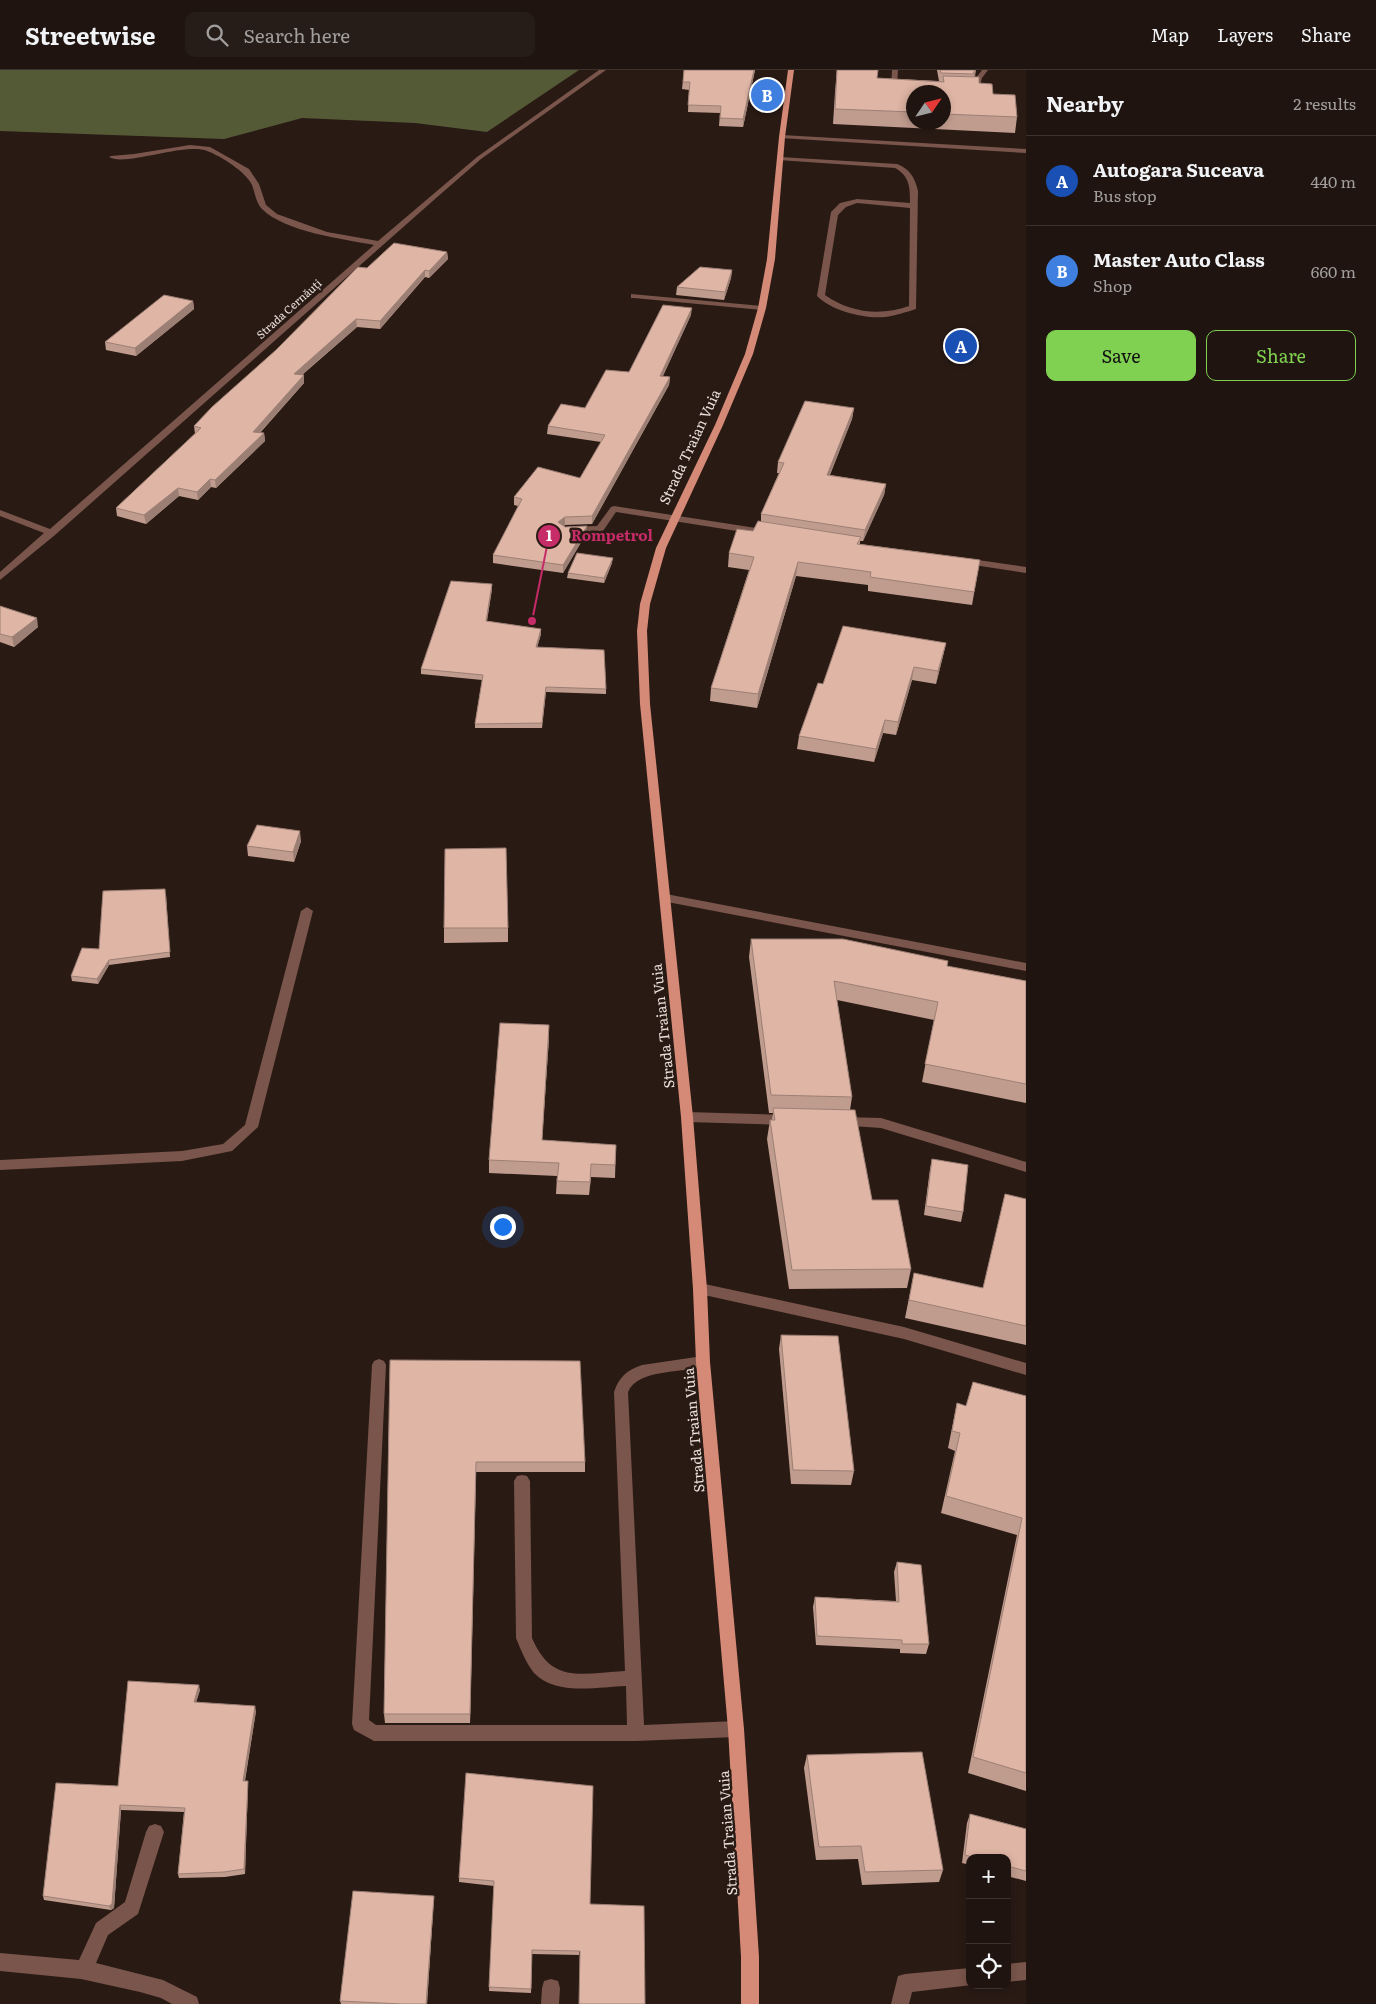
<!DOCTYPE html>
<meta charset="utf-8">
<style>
body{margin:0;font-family:Literata,serif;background:#271d18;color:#f1f3f6}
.controls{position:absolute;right:15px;bottom:15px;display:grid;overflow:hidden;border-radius:10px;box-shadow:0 2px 8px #0003}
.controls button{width:45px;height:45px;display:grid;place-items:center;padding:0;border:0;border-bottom:1px solid #3c332f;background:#1f140f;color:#f1f3f6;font:25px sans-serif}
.compass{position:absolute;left:906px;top:15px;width:45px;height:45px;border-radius:50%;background:#1f140f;box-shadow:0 2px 8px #0003;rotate:55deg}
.you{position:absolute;left:502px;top:1156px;width:18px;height:18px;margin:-12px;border:4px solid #fff;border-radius:50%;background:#1a73e8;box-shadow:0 0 0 8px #1a73e833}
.badge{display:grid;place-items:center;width:32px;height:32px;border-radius:50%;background:#80d051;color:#fff;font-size:16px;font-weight:700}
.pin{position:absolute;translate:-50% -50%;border:2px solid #fff;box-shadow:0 1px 5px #0006}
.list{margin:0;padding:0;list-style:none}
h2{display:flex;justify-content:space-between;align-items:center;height:65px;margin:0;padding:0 20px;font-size:21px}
h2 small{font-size:16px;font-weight:400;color:#a19e9e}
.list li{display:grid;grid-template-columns:32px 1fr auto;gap:15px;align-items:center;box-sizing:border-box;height:90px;padding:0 20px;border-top:1px solid #3c332f}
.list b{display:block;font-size:19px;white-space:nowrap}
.list p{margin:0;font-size:16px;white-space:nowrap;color:#a19e9e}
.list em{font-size:16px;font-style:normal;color:#a19e9e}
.actions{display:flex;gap:10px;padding:15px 20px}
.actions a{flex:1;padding:11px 0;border:1px solid #80d051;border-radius:10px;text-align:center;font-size:18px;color:#80d051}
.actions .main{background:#80d051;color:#111}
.icon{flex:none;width:28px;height:28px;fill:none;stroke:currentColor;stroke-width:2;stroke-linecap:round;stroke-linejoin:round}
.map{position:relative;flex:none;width:1026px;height:1934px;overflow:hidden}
header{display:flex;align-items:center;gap:30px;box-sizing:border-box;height:70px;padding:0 25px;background:#1f140f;border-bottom:1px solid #3c332f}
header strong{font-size:24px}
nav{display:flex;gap:28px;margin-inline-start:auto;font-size:18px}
.search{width:350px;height:45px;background:#271d18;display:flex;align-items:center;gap:12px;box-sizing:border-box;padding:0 18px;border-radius:10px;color:#a19e9e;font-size:19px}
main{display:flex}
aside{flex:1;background:#1f140f}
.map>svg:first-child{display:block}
.forest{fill:#555a36}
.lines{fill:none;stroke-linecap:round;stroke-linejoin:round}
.minor{fill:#79554b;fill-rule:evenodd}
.major{fill:#d58a77;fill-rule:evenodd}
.wall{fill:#c09c8e;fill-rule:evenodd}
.shaded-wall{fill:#9c7f74}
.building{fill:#dfb5a5;stroke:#9c7f74}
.labels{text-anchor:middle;stroke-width:5;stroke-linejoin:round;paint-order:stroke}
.far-street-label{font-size:11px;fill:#eadfda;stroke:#291a14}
.street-label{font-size:14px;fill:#eadfda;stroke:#291a14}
.leader{fill:none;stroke:#c62c68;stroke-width:2}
.callout-dot{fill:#c62c68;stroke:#291a14;stroke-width:2}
.mark-label{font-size:15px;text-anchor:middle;font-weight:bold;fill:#fff}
.callout-label{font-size:15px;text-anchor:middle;font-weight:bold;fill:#c62c68;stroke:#291a14;stroke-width:5;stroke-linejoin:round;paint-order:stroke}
</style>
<header>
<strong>Streetwise</strong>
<div class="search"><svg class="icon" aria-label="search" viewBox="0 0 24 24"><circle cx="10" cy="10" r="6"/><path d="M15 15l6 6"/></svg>Search here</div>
<nav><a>Map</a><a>Layers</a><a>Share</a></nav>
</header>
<main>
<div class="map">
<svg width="1026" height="1934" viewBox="0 0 1026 1934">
<rect width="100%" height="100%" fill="#291a14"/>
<polygon class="forest" points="0,0 579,0 487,62 415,53 302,48 224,69 0,61"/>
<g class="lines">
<g class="minor">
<path d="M 599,0 L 606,0 L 481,89 L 435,129 L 55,465 L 0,510 L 0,502 L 44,463 L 0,446 L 0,440 L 50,459 L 374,175 C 343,169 285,162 262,139 C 256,133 255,123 252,115 C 246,102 221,86 207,81 C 185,72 125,97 109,87 L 111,86 L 134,84 L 190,75 L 210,77 L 249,99 L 259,114 L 266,135 L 277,144 L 327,162 L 378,171 L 477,87 Z"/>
<polygon points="892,0 898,0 897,15 904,16 904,18 894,19 891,17"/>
<polygon points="982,0 988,0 982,8 979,19 970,20 969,19 973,17 976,8"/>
<polygon points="782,65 1026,79 1026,83 780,68 780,66"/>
<path d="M 780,87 L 897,94 C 910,99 915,108 918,121 L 916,239 C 906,242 895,246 885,247 C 864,249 832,241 817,226 L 831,142 L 840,133 L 857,129 L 910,133 C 910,118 910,106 895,98 L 778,90 L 778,88 ZM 857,133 L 910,138 L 909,236 C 881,246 850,243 825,225 L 838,145 L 846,137 Z"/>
<polygon points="631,224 762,236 766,238 762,240 634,228 631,228"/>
<polygon points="614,436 769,460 774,463 769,466 616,442 603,461 571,463 566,460 571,457 597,456 611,437"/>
<polygon points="964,488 1026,497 1026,503 961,493 961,489"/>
<polygon points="666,824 1026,893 1026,901 662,831 660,828"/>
<polygon points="307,837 313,841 258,1057 232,1081 182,1091 0,1100 0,1090 182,1081 223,1074 245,1055 301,841"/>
<polygon points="687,1042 787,1045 792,1047 794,1050 792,1053 787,1055 687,1052 682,1050 681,1047 682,1044"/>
<polygon points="842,1047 881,1048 1026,1092 1026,1102 881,1058 837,1055 835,1052 837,1049"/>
<polygon points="700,1213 904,1257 1026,1293 1026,1305 904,1269 695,1223 693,1219 695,1215"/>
<path d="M 703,1286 L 708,1288 L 710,1292 L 708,1296 C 686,1303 638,1298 628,1322 L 644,1655 L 736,1651 L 742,1653 L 744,1659 L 742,1665 L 736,1667 L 636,1671 L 374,1671 L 354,1660 L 352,1654 L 372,1295 L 374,1291 L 379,1289 L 384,1291 L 386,1295 L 369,1650 L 376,1655 L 627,1655 L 626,1616 C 598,1617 556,1626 534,1603 C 526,1593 521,1580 516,1568 L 514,1411 L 517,1406 L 522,1405 L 527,1406 L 530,1411 L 532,1568 C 552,1615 582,1603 625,1601 L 614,1322 C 619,1307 627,1300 642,1295 Z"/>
<polygon points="155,1754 161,1756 164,1762 138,1844 108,1865 96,1893 163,1910 197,1927 199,1934 172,1934 161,1928 140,1922 81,1909 0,1901 0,1883 79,1890 96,1853 125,1832 146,1762 149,1756"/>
<polygon points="1026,1892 1026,1910 1007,1912 1007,1894"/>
<polygon points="970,1898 970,1915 972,1915 912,1922 909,1934 891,1934 898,1906 905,1904"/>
<polygon points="551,1909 558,1911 560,1918 559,1934 541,1934 542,1918 544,1911"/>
</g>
<polygon class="major" points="788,0 794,0 785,67 775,189 766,238 753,284 723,355 666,478 650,534 647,561 650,634 693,1047 707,1219 710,1292 744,1659 759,1887 759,1934 741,1934 741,1887 728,1659 696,1292 693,1219 681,1047 640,634 637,561 640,534 656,478 715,355 745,284 758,238 767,189 779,67"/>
</g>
<g class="wall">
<polygon points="684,0 755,0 743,57 719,56 720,43 688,42 689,20 682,19"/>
<path d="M 837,0 L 877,8 L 939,11 L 937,0 L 976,0 L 974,7 L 979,13 L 993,24 L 1017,47 L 1015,63 L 833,54 L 835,22 ZM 914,22 L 944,22 L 944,52 L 914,52 Z"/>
<polygon points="447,182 448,189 429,208 425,207 380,259 357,257 302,305 304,305 304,313 260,363 264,363 265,371 216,418 211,417 198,430 179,426 146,454 117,446 116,438 195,364 194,356 367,198"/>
<polygon points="732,200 731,208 724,230 676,225 677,217"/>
<polygon points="193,231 194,239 136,286 106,280 105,272"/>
<polygon points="691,245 663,306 670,307 669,315 592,454 565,455 564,456 565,457 586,464 563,503 493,493 493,485 518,436 514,435 514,427 580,408 601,372 547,364 548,356 585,338 629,302"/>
<polygon points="854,338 852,349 830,405 886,414 884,425 863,471 860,471 860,474 980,490 972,535 868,521 868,515 796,506 757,638 710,631 711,618 749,500 728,497 729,483 753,461 761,452 761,444 779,403 777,403 778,392"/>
<polygon points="612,493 604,513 567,508 568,503"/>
<polygon points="492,514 492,519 487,551 541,559 541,564 537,577 606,619 606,624 546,622 542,658 475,658 475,654 482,610 421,604 421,599"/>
<polygon points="0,536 38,557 14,577 0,572"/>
<polygon points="946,573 943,586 936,614 912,610 896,665 883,663 874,692 797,679 799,666 823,614"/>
<polygon points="301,771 294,792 248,786 247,776"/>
<polygon points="166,824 170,887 109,895 98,914 72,911 71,906"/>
<polygon points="444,858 508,858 508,872 444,873"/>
<polygon points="751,869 947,896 1026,911 1026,1033 922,1012 934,950 837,930 852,1027 850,1040 872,1130 911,1199 907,1218 789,1219 767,1069 770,1050 772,1050 773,1043 769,1043 749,887"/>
<polygon points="549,968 542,1070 616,1075 615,1108 591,1107 589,1125 556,1124 557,1106 489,1103 489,1090"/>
<polygon points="932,1089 963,1142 961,1152 924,1145 930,1099"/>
<polygon points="1026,1129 1026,1275 905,1248 914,1203 983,1218"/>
<polygon points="781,1265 854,1401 851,1415 791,1414 779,1279"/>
<polygon points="390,1290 585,1392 585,1402 476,1402 470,1653 385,1653 384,1644"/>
<polygon points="1026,1326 1026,1721 968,1703 1017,1465 941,1443 955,1381 948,1378 957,1333 966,1336"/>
<polygon points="897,1492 929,1574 926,1584 900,1583 900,1579 816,1575 813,1537 815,1527 896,1531 894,1502"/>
<polygon points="200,1620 196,1632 256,1641 245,1711 248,1711 248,1715 245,1804 225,1807 179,1808 178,1804 184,1742 121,1740 114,1838 111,1840 44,1830 43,1826"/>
<polygon points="807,1685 943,1800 939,1812 862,1815 858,1789 816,1790 804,1698"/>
<polygon points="593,1716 579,1885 532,1884 531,1923 489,1921 494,1816 459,1812 459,1808"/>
<polygon points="970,1744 1026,1759 1026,1811 1007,1806 1007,1788 970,1788 970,1795 962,1793 967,1753"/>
<polygon points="434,1826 427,1934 341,1934 340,1931"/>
</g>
<g class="shaded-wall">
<polygon points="754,0 755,0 743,57 743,49"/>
<polygon points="975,0 976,0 975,7 972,15"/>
<polygon points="447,182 448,189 429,208 429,201"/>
<polygon points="425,200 425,207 380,259 380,251"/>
<polygon points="732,200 731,208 724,230 725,222"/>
<polygon points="193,231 194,239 136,286 135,278"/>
<polygon points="692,238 691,245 659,314 660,306"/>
<polygon points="356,249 357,257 295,311 294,304"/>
<polygon points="304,305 304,313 253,370 253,362"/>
<polygon points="670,307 669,315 592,454 592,446"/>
<polygon points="854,338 852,349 825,416 827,405"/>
<polygon points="264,363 265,371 216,418 215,410"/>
<polygon points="210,409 211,417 198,430 197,422"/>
<polygon points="886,414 884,425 863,471 865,460"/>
<polygon points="178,418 179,426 146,454 144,445"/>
<polygon points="565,447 565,455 558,459 558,452"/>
<polygon points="587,456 586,464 563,503 563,495"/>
<polygon points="613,488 612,493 604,513 604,508"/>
<polygon points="798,492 796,506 757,638 758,624"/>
<polygon points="492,514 492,519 486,556 486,551"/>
<polygon points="37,548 38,557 14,577 12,567"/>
<polygon points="541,559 541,564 536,582 536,577"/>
<polygon points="946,573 943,586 936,614 938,601"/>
<polygon points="914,597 912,610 896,665 898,652"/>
<polygon points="885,650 883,663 874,692 876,679"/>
<polygon points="300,761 301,771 294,792 293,782"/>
<polygon points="109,890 109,895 98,914 97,909"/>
<polygon points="549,955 549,968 541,1083 542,1070"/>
<polygon points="591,1094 591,1107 589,1125 590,1112"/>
<polygon points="476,1392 476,1402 470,1653 470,1644"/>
<polygon points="199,1615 200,1620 195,1636 194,1632"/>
<polygon points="255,1636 256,1641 244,1715 243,1711"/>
<polygon points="248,1711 248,1715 245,1804 244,1799"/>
<polygon points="120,1735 121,1740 114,1838 111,1840 109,1836"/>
<polygon points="434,1826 427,1934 426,1934"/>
</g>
<g class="building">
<polygon points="684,0 754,0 743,49 720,48 721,36 688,35 690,12 683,12"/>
<polygon points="837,0 878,0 877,8 944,12 943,6 979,7 979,13 992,14 993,24 1015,25 1017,47 944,44 944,22 914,22 914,42 835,39"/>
<polygon points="940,0 975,0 973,4 941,3"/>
<polygon points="394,173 447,182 429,201 425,200 380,251 356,249 294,304 304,305 253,362 264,363 215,410 210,409 197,422 178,418 144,445 116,438 201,358 194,356 212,337 276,280 358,197 367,198"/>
<polygon points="700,197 732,200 725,222 677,217"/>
<polygon points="164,225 193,231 135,278 105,272"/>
<polygon points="663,235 692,238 660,306 670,307 592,446 565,447 558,452 565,457 587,456 563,495 493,485 522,429 514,427 538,397 580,408 605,365 548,356 561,334 585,338 606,300 629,302"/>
<polygon points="805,331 854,338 827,405 886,414 865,460 761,444 784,393 778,392"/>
<polygon points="758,451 861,467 857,474 980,490 974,522 870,507 871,502 798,492 758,624 711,618 754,487 729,483 737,459 753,461"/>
<polygon points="577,483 613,488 604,508 568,503"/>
<polygon points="451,511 492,514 486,551 541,559 536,577 604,580 606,619 546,617 542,653 475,654 483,605 421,599"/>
<polygon points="0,536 37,548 12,567 0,564"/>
<polygon points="843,556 946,573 938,601 914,597 898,652 885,650 876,679 799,666 818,613 823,614"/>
<polygon points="257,755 300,761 293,782 247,776"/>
<polygon points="506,778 508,858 444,858 445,779"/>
<polygon points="165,819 170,882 109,890 97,909 71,906 82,878 99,879 103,821"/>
<polygon points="751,869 843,869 948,891 947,896 1026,911 1026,1014 925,994 938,932 834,911 852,1027 771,1025"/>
<polygon points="500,953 549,955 542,1070 616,1075 615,1095 591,1094 590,1112 557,1111 559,1093 489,1090"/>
<polygon points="773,1038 855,1040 872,1130 898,1130 911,1199 792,1200 770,1050 775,1050"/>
<polygon points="932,1089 968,1095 963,1142 926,1136"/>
<polygon points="1005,1124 1026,1129 1026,1256 909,1230 914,1203 983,1218"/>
<polygon points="781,1265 838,1266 854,1401 793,1400"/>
<polygon points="390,1290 580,1291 585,1392 476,1392 470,1644 384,1644"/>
<polygon points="973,1312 1026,1326 1026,1703 973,1687 1022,1448 946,1426 960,1363 952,1361 957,1333 966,1336"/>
<polygon points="897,1492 921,1495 929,1574 902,1574 902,1570 817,1566 815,1527 899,1532"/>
<polygon points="128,1611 199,1615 194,1632 255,1636 243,1711 248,1711 244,1799 224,1802 178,1804 185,1738 120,1735 112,1834 109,1836 43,1826 56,1713 118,1716"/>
<polygon points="922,1682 943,1800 865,1802 861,1776 819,1777 807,1685"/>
<polygon points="466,1703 593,1716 590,1834 644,1836 645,1934 579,1934 580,1881 532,1880 531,1919 489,1917 494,1811 459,1808"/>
<polygon points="970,1744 1026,1759 1026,1801 1007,1796 1007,1788 976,1788 965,1785"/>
<polygon points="353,1821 434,1826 426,1934 402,1934 340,1931"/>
</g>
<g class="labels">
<g class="far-street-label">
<text transform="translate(289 239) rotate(-42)" y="4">Strada Cernăuți</text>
</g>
<g class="street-label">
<text transform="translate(690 377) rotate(-65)" y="5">Strada Traian Vuia</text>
<text transform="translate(663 956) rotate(-96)" y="5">Strada Traian Vuia</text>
<text transform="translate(694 1360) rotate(-95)" y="5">Strada Traian Vuia</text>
<text transform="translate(728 1763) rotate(-94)" y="5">Strada Traian Vuia</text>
</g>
</g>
<path class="leader" d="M532 551L549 466"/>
<g class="callout-dot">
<circle cx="532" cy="551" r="5"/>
<circle cx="549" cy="466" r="12"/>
</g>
<g class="mark-label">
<text x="549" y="471">1</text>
</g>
<g class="callout-label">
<text x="612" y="471">Rompetrol</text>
</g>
</svg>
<div class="controls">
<button>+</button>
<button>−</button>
<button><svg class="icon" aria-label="locate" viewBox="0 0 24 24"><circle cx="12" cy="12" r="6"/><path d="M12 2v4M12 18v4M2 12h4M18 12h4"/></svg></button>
</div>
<svg class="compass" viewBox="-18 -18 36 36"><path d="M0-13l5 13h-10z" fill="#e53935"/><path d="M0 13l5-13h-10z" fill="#a19e9e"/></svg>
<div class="you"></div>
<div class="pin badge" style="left:961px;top:276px;background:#1a4fb4">A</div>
<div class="pin badge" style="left:767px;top:25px;background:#3f7fe0">B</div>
</div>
<aside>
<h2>Nearby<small>2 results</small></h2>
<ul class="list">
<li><span class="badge" style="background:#1a4fb4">A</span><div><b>Autogara Suceava</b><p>Bus stop</p></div><em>440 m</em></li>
<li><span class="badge" style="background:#3f7fe0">B</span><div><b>Master Auto Class</b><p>Shop</p></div><em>660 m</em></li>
</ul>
<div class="actions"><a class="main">Save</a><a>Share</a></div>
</aside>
</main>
